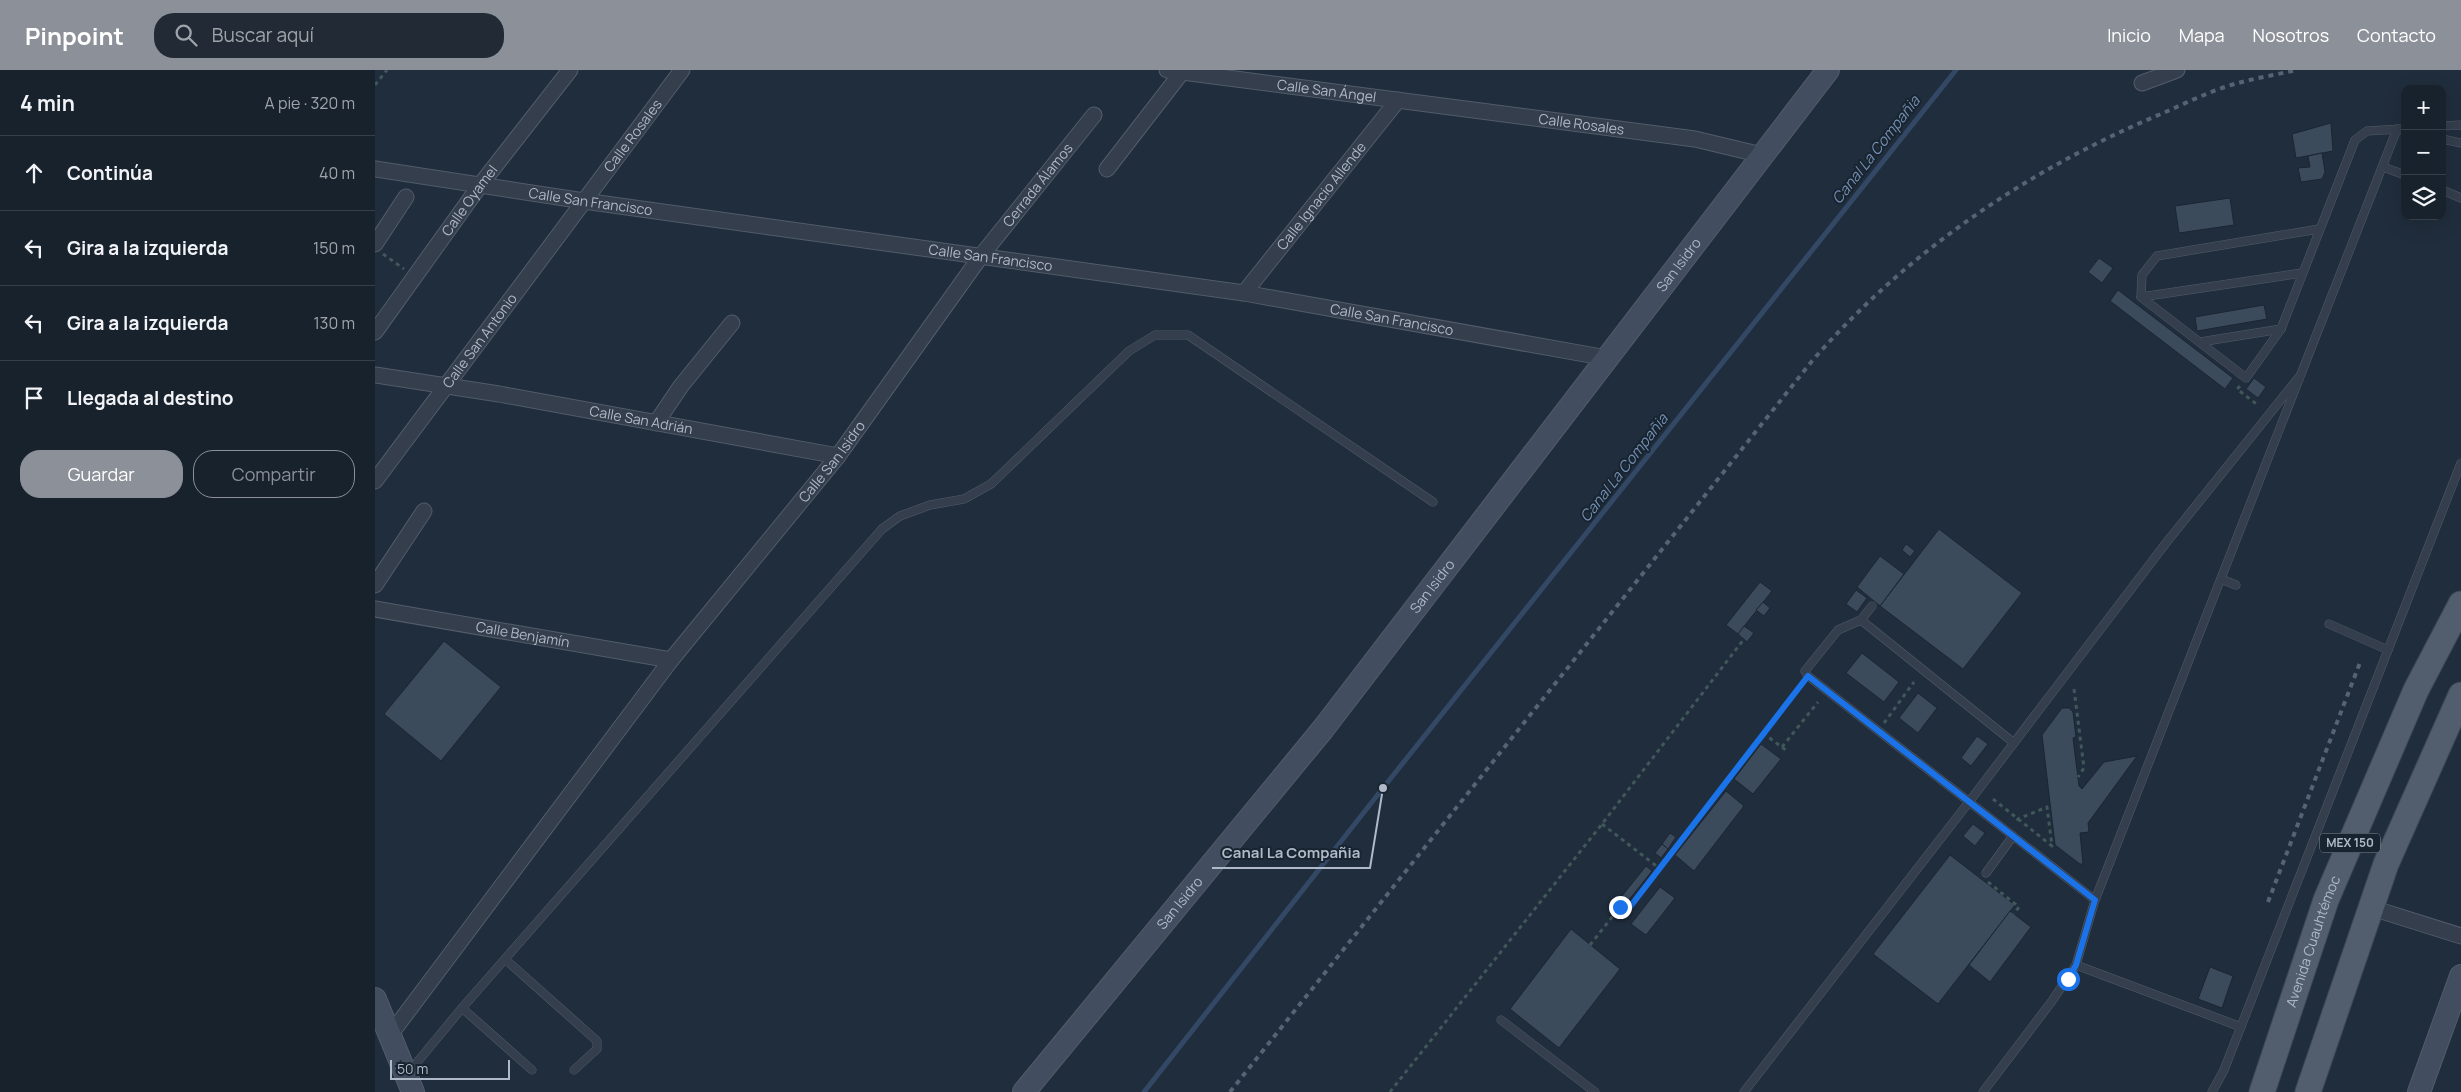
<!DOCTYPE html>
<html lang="es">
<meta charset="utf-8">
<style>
body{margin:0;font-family:Manrope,sans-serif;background:#212a35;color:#f1f3f6}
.controls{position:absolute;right:15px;top:15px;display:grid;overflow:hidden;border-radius:10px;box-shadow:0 5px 20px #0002}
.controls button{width:45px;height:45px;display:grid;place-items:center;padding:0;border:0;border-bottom:1px solid #363f49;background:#18222d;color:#f1f3f6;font:25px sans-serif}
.scale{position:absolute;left:15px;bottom:12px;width:120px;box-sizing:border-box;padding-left:5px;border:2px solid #afb9c8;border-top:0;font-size:14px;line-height:18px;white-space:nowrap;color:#afb9c8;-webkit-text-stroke:4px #192431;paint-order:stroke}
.stop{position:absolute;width:15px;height:15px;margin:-11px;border:4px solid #1a73e8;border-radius:50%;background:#fff}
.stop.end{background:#1a73e8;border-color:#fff;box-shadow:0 1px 5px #0008}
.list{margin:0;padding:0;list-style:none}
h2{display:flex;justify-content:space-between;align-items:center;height:65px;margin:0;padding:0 20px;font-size:21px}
h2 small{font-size:16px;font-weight:400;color:#9fa4aa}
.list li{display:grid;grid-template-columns:32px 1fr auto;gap:15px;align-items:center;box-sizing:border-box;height:75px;padding:0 20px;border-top:1px solid #363f49}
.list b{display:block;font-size:19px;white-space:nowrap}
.list em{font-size:16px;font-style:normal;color:#9fa4aa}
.actions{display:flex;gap:10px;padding:15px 20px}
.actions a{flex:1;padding:11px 0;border:1px solid #8c9099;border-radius:20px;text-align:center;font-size:18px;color:#8c9099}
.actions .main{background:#8c9099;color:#fff}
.icon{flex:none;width:28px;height:28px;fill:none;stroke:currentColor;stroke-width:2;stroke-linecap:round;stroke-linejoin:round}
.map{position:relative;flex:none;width:2086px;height:1022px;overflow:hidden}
header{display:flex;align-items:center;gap:30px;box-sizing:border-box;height:70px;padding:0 25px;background:#8c9099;color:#fff}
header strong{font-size:24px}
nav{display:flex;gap:28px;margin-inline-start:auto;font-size:18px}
.search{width:350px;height:45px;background:#212a35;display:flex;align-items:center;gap:12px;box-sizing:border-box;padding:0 18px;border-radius:20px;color:#9fa4aa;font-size:19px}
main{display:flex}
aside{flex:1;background:#18222d}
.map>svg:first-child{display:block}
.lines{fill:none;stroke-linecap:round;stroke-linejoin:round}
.stream{stroke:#324865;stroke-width:5}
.building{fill:#3c4b5c;stroke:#1b2633}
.service-casing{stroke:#525c6a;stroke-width:9}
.minor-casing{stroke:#525c6a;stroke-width:17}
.secondary-casing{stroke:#525c6a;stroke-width:24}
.primary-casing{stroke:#3d4855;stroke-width:27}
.path{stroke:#40585a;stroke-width:3;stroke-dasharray:4 4;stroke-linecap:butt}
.service{stroke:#343e4c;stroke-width:8}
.minor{stroke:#343e4c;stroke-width:15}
.secondary{stroke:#424d60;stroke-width:22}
.primary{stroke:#525e6d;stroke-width:25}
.rail{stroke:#556374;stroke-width:4;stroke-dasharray:5 5;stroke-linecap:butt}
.route{stroke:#1a73e8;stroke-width:6}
.labels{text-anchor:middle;stroke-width:4;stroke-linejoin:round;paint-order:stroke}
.shield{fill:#192431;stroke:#828c9b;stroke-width:1}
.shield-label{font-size:12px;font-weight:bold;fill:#afb9c8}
.street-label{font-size:14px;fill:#afb9c8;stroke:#192431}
.water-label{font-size:15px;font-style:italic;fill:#7490b2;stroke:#192431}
.leader{fill:none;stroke:#afb9c8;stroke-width:2}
.callout-dot{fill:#afb9c8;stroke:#192431;stroke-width:2}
.callout-label{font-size:15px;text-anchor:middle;font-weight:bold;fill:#afb9c8;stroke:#192431;stroke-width:4;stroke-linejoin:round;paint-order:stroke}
</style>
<header>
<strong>Pinpoint</strong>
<div class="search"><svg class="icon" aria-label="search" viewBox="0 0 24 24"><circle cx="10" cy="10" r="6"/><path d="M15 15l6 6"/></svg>Buscar aquí</div>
<nav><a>Inicio</a><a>Mapa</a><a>Nosotros</a><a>Contacto</a></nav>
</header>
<main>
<aside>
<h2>4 min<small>A pie · 320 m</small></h2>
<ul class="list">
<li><svg class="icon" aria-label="ahead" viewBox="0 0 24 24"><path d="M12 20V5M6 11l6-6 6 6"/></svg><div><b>Continúa</b></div><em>40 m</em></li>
<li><svg class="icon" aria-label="left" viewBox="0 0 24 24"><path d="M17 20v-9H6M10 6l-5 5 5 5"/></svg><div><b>Gira a la izquierda</b></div><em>150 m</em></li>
<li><svg class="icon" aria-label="left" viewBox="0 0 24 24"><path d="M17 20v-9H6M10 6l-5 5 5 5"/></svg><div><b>Gira a la izquierda</b></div><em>130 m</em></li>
<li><svg class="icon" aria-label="arrive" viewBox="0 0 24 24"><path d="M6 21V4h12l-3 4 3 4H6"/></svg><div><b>Llegada al destino</b></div></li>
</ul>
<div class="actions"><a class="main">Guardar</a><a>Compartir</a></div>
</aside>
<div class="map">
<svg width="2086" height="1022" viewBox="0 0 2086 1022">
<rect width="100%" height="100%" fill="#202d3c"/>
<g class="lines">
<polyline class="stream" points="769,1022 1008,718 1581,0"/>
</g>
<g class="building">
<polygon points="1956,53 1958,81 1921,88 1917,64"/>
<polygon points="1947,83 1950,102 1947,109 1926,112 1923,98 1935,97 1933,86"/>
<polygon points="1855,128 1859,155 1804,163 1800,136"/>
<polygon points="1724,188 1738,198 1727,213 1713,202"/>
<polygon points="1743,220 1858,308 1850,319 1735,231"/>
<polygon points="1889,235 1892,249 1822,261 1820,247"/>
<polygon points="1879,308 1891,317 1883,328 1871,319"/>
<polygon points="1564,459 1647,523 1588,599 1505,536"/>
<polygon points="1531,474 1540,481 1535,487 1527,480"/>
<polygon points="1505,486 1529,504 1505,536 1482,517"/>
<polygon points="1385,512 1397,521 1363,564 1351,555"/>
<polygon points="1481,520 1492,528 1482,542 1471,534"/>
<polygon points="1388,532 1395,538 1389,546 1381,540"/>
<polygon points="1369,556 1379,563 1372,572 1363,564"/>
<polygon points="69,571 126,617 66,691 9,644"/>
<polygon points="1487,583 1524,612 1509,632 1471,603"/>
<polygon points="1543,623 1562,638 1543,663 1524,648"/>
<polygon points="1687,638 1694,638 1698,642 1701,667 1698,668 1704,716 1707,719 1729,692 1762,686 1713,753 1714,762 1705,763 1708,794 1705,794 1680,775 1667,665"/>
<polygon points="1602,666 1613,674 1596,696 1586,688"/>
<polygon points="1386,674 1406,689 1378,724 1359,709"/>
<polygon points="1351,721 1369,736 1319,801 1300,785"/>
<polygon points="1598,754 1610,763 1600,776 1588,766"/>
<polygon points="1295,763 1301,767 1293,779 1287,774"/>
<polygon points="1287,774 1293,779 1286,788 1280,783"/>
<polygon points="1575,785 1640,835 1563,934 1498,884"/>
<polygon points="1271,796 1277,801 1253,831 1247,826"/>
<polygon points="1285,817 1300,828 1271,865 1256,854"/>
<polygon points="1635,841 1656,857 1615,912 1594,895"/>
<polygon points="1196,859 1245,899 1184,978 1135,939"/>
<polygon points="1835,897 1858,906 1847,938 1823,929"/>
</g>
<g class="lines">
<defs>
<g id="service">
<polyline points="2067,56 2086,55"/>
<polyline points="2067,69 2086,73"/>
<polyline points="2008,97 2030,105"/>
<polyline points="2067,120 2086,128"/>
<polyline points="1944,159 1782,186 1767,205 1766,227 1871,308 1906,259 1980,70 1992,61 2025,59"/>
<polyline points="1766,227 1927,203"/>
<polyline points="1825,272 1906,259"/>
<polyline points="1846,509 1861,515"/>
<polyline points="1486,550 1497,536"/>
<polyline points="1954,554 2013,580"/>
<polyline points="1639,673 1486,550 1463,560 1430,601 1433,606 1720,830 2022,59 2030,61"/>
<polyline points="1611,803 1638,766"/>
<polyline points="130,889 222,971 222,979 199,1000"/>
<polyline points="1701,895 1866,957"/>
<polyline points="87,938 157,1000"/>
<polyline points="1126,950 1220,1022"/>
<polyline points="34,1002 87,938 507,459 525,446 555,435 589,429 616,414 754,281 780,265 813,265 1058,432"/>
<polyline points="1369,1022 1594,732 1791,473 1924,307"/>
<polyline points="1608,1022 1677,931 1701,895 1720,830"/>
<polyline points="1837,1022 1849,1000 2086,393"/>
</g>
<g id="minor">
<path id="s1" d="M 792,0 L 1320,69 L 1387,85"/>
<polyline points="1767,13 1802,0"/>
<path id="s2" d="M 0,99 L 209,131 L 869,223 L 1232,288"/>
<polyline points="732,99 807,2"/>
<polyline points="0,174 31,127"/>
<path id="s3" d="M 869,223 L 1023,30"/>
<path id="s4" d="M 0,262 L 106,114 L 195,0"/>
<path id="s5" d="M 0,305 L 124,324 L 463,386"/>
<polyline points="281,353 306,316 357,253"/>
<path id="s6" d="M 0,411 L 307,0"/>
<polyline points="0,515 49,441"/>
<path id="s7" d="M 0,539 L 296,590"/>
<polyline points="1997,838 2086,866"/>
<path id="s8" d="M 15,965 L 296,590 L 463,386 L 606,186 L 719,45"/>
</g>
<g id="secondary">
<polyline points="0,929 38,1022"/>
<path id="s9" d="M 649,1022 L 948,659 L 1453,0"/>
<polyline points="2044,1022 2086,906"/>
</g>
<g id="primary">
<path id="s10" d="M 1887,1022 L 1951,830 L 2041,620 L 2086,534"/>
<polyline points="1933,1022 2011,794 2086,625"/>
</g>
</defs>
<use href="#service" class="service-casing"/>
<use href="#minor" class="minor-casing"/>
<use href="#secondary" class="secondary-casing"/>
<use href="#primary" class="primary-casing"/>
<g class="path">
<polyline points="0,15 12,0"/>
<polyline points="8,184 29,199"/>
<polyline points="1865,316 1862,319 1884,336"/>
<polyline points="1699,619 1709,698 1703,707"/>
<polyline points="1509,653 1539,612"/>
<polyline points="1388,663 1412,681"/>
<polyline points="1407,677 1443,632"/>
<polyline points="1618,729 1677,776 1672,737 1643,749 1641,752"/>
<polyline points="1227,754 1284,798"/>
<polyline points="1613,812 1644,837 1639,844"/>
<polyline points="1215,875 1245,837 1251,842 1427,613"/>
<polyline points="1015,1022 1227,754 1369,569"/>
</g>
<use href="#service" class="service"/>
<use href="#minor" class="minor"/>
<use href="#secondary" class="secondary"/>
<use href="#primary" class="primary"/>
<g class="rail">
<polyline points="1893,832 1986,590"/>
<path d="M 855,1022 L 1437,291 C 1532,182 1652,100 1786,44 C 1811,33 1837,20 1863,13 C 1882,8 1903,4 1922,0"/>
</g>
</g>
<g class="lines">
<polyline class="route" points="1245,837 1251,842 1433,606 1720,830 1701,895 1693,909"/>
</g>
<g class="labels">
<rect class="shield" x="1945" y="763.5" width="60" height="19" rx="4"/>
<g class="shield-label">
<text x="1975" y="777">MEX 150</text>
</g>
<g class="street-label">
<text dy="5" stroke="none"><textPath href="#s1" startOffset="161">Calle San Ángel</textPath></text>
<text dy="5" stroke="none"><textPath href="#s1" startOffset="418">Calle Rosales</textPath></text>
<text dy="5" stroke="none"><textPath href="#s6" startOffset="431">Calle Rosales</textPath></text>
<text dy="5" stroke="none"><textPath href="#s8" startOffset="1069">Cerrada Álamos</textPath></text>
<text dy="5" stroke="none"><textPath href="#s3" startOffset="124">Calle Ignacio Allende</textPath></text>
<text dy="5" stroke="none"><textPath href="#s4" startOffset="162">Calle Oyamel</textPath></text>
<text dy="5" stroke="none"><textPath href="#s2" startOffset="218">Calle San Francisco</textPath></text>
<text dy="5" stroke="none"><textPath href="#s2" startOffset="622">Calle San Francisco</textPath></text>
<text dy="5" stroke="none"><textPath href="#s9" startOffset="1055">San Isidro</textPath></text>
<text dy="5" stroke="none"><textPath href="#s2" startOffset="1028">Calle San Francisco</textPath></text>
<text dy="5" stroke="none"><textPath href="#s6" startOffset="175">Calle San Antonio</textPath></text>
<text dy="5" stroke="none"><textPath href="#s5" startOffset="270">Calle San Adrián</textPath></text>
<text dy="5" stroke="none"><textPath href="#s8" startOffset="724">Calle San Isidro</textPath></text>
<text dy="5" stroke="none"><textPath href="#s9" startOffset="650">San Isidro</textPath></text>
<text dy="5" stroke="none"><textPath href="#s7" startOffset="150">Calle Benjamín</textPath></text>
<text dy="5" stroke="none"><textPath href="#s9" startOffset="245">San Isidro</textPath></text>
<text dy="5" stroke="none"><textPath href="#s10" startOffset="159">Avenida Cuauhtémoc</textPath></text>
</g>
<g class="water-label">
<text transform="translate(1501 80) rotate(-52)" y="5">Canal La Compañia</text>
<text transform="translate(1249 398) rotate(-52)" y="5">Canal La Compañia</text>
</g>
</g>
<path class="leader" d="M1008 718L995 798H837"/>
<circle class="callout-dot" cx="1008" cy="718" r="5"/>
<g class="callout-label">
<text x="916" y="788">Canal La Compañia</text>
</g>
</svg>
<div class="controls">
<button>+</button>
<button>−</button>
<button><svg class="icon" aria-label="layers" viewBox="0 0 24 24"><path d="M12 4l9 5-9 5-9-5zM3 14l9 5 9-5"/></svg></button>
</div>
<div class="scale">50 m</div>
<div class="stop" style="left:1693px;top:909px"></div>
<div class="stop end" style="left:1245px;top:837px"></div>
</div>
</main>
